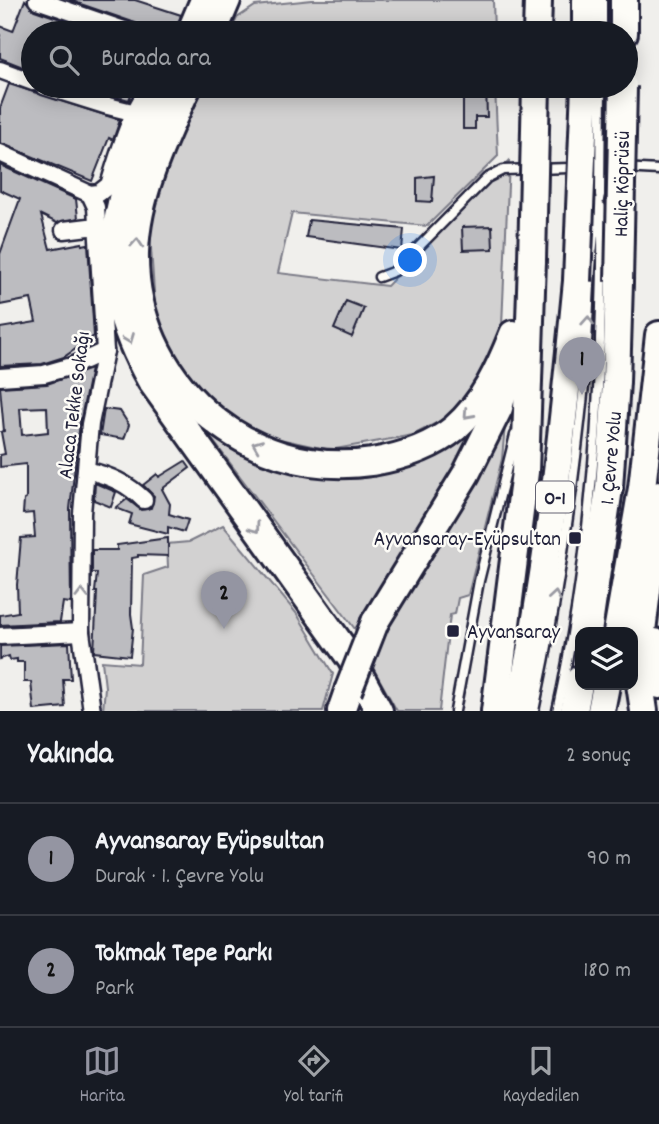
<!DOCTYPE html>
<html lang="tr">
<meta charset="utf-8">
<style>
body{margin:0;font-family:Dekko,sans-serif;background:#242831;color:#f1f3f6}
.controls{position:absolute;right:21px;bottom:21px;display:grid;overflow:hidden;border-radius:14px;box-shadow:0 4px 18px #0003}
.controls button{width:63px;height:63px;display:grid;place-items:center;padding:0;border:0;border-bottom:2px solid #363941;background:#171b24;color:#f1f3f6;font:35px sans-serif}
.you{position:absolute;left:411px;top:261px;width:24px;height:24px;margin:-18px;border:5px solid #fff;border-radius:50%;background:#1a73e8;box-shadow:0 0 0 10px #1a73e833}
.badge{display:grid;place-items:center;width:46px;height:46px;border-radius:50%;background:#9495a2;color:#111;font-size:23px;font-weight:700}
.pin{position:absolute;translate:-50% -58px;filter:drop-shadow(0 2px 4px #0008)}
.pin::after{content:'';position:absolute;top:37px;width:24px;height:21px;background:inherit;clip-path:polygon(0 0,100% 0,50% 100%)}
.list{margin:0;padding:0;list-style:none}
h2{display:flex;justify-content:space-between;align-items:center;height:91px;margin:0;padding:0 28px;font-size:30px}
h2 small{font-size:23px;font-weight:400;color:#9ea1a6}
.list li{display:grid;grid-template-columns:46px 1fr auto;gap:21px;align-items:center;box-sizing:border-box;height:112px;padding:0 28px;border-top:2px solid #363941}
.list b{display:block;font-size:26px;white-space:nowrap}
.list p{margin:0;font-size:23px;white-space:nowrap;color:#9ea1a6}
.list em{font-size:23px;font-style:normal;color:#9ea1a6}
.icon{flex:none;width:38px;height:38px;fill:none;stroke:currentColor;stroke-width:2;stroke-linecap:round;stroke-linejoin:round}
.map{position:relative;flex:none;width:659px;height:711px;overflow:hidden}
.search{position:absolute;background:#171b24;box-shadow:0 4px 18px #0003;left:21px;right:21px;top:21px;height:77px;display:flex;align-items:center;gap:18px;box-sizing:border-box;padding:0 24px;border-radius:38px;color:#9ea1a6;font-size:26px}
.sheet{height:315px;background:#171b24}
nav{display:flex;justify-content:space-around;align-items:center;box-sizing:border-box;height:98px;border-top:2px solid #363941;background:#171b24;font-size:19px;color:#9ea1a6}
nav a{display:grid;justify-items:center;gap:4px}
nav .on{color:#9495a2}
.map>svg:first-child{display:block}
.green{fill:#d2d1d1;stroke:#7a7a86;stroke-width:2}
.building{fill:#bcbcc0;stroke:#22223b;stroke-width:2;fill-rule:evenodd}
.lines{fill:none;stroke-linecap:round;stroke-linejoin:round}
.service-casing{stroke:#22223b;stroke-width:13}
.minor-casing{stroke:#22223b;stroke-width:21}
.trunk-casing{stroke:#22223b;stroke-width:32}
.service{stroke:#fdfcf7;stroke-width:8}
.minor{stroke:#fdfcf7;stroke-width:16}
.trunk{stroke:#fdfcf7;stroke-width:26}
.service-bridge-casing{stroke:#22223b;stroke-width:13;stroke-linecap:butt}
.trunk-bridge-casing{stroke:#22223b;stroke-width:32;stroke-linecap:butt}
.service-bridge{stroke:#fdfcf7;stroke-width:8}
.trunk-bridge{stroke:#fdfcf7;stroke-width:26}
.oneway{stroke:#9a9aa2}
.poi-dot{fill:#22223b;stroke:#fdfcf7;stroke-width:2.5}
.labels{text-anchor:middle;stroke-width:5;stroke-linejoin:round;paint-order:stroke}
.shield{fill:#fdfcf7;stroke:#646373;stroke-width:2}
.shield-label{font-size:19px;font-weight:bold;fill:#22223b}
.street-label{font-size:21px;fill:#22223b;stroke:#fdfcf7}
.poi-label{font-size:21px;fill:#22223b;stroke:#fdfcf7;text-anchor:end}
</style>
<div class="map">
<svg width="659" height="711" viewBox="0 0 659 711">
<rect width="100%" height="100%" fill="#f0efec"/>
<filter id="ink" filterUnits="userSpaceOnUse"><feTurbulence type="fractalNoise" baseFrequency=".0143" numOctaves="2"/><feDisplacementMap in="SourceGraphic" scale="14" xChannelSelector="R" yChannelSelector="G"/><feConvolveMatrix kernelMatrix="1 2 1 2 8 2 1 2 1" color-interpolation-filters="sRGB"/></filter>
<g filter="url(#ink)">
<g class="green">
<polygon points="312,0 493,0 494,33 230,33 237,18 255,6"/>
<polygon points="205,86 495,86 498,156 427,226 292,213 278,273 387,286 509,161 502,326 486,378 454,414 413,435 330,450 266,436 223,416 188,378 166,338 155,306 149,219 162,173"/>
<polygon points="506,414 502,459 468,595 458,598 455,614 450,615 439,711 397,711 372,666 395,611"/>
<polygon points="480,420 452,474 355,629 202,426 222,442 247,454 307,472"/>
<polygon points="223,525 297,614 333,674 323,711 103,711 105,687 102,661 140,664 144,575 168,567 167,544 189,542"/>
</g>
<g class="building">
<polygon points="25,0 34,10 95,31 94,33 33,33 33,71 0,58 0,26 13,31"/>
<polygon points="69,0 135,0 181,15 175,33 155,33 142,29 136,23"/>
<polygon points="9,84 120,120 113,140 109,138 92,181 0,143 0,108"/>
<polygon points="78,86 134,86 129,100"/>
<polygon points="463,86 486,86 487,117 475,117 475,129 463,129"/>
<polygon points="0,165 76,199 78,218 57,223 41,215 50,249 82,243 82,245 88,244 94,336 64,357 42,364 0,366 0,328 36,322 31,299 0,305 0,254 20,199 0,190"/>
<polygon points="434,176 432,202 417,201 417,178"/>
<polygon points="309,220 404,229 402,250 306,237"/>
<polygon points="492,226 493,249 463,250 462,227"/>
<polygon points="346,301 364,308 352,337 334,329"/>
<path d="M 91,369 L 80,423 L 70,509 L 71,603 L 63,602 L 60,622 L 0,625 L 0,615 L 18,612 L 17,585 L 21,538 L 35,537 L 33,513 L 23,514 L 24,500 L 26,499 L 26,464 L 0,467 L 0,455 L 5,454 L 1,432 L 4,431 L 0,387 L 47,384 ZM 47,407 L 48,432 L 22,435 L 20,408 Z"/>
<polygon points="104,409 120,411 129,425 124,439 100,435"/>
<polygon points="185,461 190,468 162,489 170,504 169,514 188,520 184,532 168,527 168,534 129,524 132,514 116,508 127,499 141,510 151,508 154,496 143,485 157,474 159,477"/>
<polygon points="95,483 116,492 111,507 94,500"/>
<polygon points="168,538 168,556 138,555 138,557 132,558 131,614 133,628 130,656 94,652 97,592 95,592 97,573 92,573 92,550 117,550 117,545"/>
<polygon points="69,643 71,679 63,679 65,707 34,710 31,682 24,682 24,662 17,662 17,659 10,660 9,656 0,659 0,646"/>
</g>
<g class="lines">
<defs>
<g id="service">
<polyline points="602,33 602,0"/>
<polyline points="379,277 395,271 487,178 503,170 603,167 659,170"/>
<polyline points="455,711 479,581 515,435"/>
<path d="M 534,711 C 557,604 573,494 584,385 C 590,321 588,257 600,194"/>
<path d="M 557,711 C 584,589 596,465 600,341 C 601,296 604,252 601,207"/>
</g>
<g id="minor">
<polyline points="37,0 133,33"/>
<polyline points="0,70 33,82"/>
<polyline points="44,86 108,106 136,113"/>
<polyline points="0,153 90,194"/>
<polyline points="64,230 97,226"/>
<polyline points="0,377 44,374 72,366 105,351"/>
<path d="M 86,470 C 110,476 127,483 144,500"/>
<polyline points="0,636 81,632"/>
<path d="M 92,711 L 81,632 L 82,513 L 90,424 L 105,351 L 96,207 L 90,194 L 99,193 L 109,185 C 117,160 133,102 153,86"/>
</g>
<g id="trunk">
<polyline points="190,33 204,0"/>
<polyline points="213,33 227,0"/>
<polyline points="537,33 538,0"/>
<polyline points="586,33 586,0"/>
<polyline points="624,33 624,0"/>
<path d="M 166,86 C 115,195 88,269 151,381 L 351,659 L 379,711"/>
<path d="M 188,86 C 164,138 137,193 135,252 C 132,379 245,481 372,462 C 401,457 432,447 455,428 C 484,402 499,369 513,334"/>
<polyline points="375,622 466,474 499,408 509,370"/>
<polyline points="588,632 609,488 616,382 619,282"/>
<polyline points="617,632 642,488 659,335"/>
<polyline points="655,642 659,685"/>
<polyline points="341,711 348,691"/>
<polyline points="495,711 525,472 532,260"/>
<path d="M 518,711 C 549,569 563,425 577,281"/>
<polyline points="574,711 580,679"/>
<polyline points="601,711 606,685"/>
<polyline points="644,711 639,677 639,655 659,495"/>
</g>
</defs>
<use href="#service" class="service-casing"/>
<use href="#minor" class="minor-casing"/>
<use href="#trunk" class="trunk-casing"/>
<use href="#service" class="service"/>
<use href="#minor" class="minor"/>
<use href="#trunk" class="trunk"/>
<defs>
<polyline id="service-bridge" points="600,194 601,86"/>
<g id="trunk-bridge">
<polyline points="532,260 536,86"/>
<polyline points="577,281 585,86"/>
<polyline points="619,282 623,86"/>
<polyline points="348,691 375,622"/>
</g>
</defs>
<use href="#service-bridge" class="service-bridge-casing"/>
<use href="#trunk-bridge" class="trunk-bridge-casing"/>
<use href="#service-bridge" class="service-bridge"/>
<use href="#trunk-bridge" class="trunk-bridge"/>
</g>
<defs><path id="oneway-chevron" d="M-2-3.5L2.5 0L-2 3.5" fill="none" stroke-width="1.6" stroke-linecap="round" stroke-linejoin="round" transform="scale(1.75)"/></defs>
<g class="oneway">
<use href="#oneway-chevron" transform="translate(137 243) rotate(-86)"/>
<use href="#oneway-chevron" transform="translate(588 321) rotate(-86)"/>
<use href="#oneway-chevron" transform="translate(129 339) rotate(69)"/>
<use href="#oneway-chevron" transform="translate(468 414) rotate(132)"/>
<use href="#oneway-chevron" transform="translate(257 445) rotate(-158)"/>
<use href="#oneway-chevron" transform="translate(255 528) rotate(54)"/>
<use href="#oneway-chevron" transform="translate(82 594) rotate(-90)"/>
<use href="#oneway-chevron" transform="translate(555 596) rotate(-81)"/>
</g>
</g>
<g class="poi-dot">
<rect x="568" y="531" width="14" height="14" rx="3.5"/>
<rect x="446" y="624" width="14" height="14" rx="3.5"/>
</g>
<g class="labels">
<rect class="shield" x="536" y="481.5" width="38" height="31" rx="5"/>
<g class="shield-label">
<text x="555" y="504">O-1</text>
</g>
<g class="street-label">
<text transform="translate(621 184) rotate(-89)" y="7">Haliç Köprüsü</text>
<text transform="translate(73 405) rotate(-83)" y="7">Alaca Tekke Sokağı</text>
<text transform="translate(610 458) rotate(-85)" y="7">1. Çevre Yolu</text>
</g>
<g class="poi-label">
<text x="561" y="545">Ayvansaray-Eyüpsultan</text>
<text x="467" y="638" text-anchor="start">Ayvansaray</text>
</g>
</g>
</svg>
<div class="controls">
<button><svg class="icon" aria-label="layers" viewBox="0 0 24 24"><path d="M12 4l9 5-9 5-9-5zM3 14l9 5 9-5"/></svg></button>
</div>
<div class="you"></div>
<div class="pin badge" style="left:582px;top:395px">1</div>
<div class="pin badge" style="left:224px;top:629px">2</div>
<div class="search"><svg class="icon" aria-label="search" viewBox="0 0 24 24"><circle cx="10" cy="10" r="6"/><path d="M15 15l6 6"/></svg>Burada ara</div>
</div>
<section class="sheet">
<h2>Yakında<small>2 sonuç</small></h2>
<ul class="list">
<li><span class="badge">1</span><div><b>Ayvansaray Eyüpsultan</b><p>Durak · 1. Çevre Yolu</p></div><em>90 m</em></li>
<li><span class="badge">2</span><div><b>Tokmak Tepe Parkı</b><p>Park</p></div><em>180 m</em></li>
</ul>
</section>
<nav>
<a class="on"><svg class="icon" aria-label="map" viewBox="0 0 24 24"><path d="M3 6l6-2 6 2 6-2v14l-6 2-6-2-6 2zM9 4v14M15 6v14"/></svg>Harita</a>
<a><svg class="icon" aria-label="directions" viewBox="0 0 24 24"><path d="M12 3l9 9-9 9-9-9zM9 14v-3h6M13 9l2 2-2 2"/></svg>Yol tarifi</a>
<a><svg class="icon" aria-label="saved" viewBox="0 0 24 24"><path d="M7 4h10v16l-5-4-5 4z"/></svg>Kaydedilen</a>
</nav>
